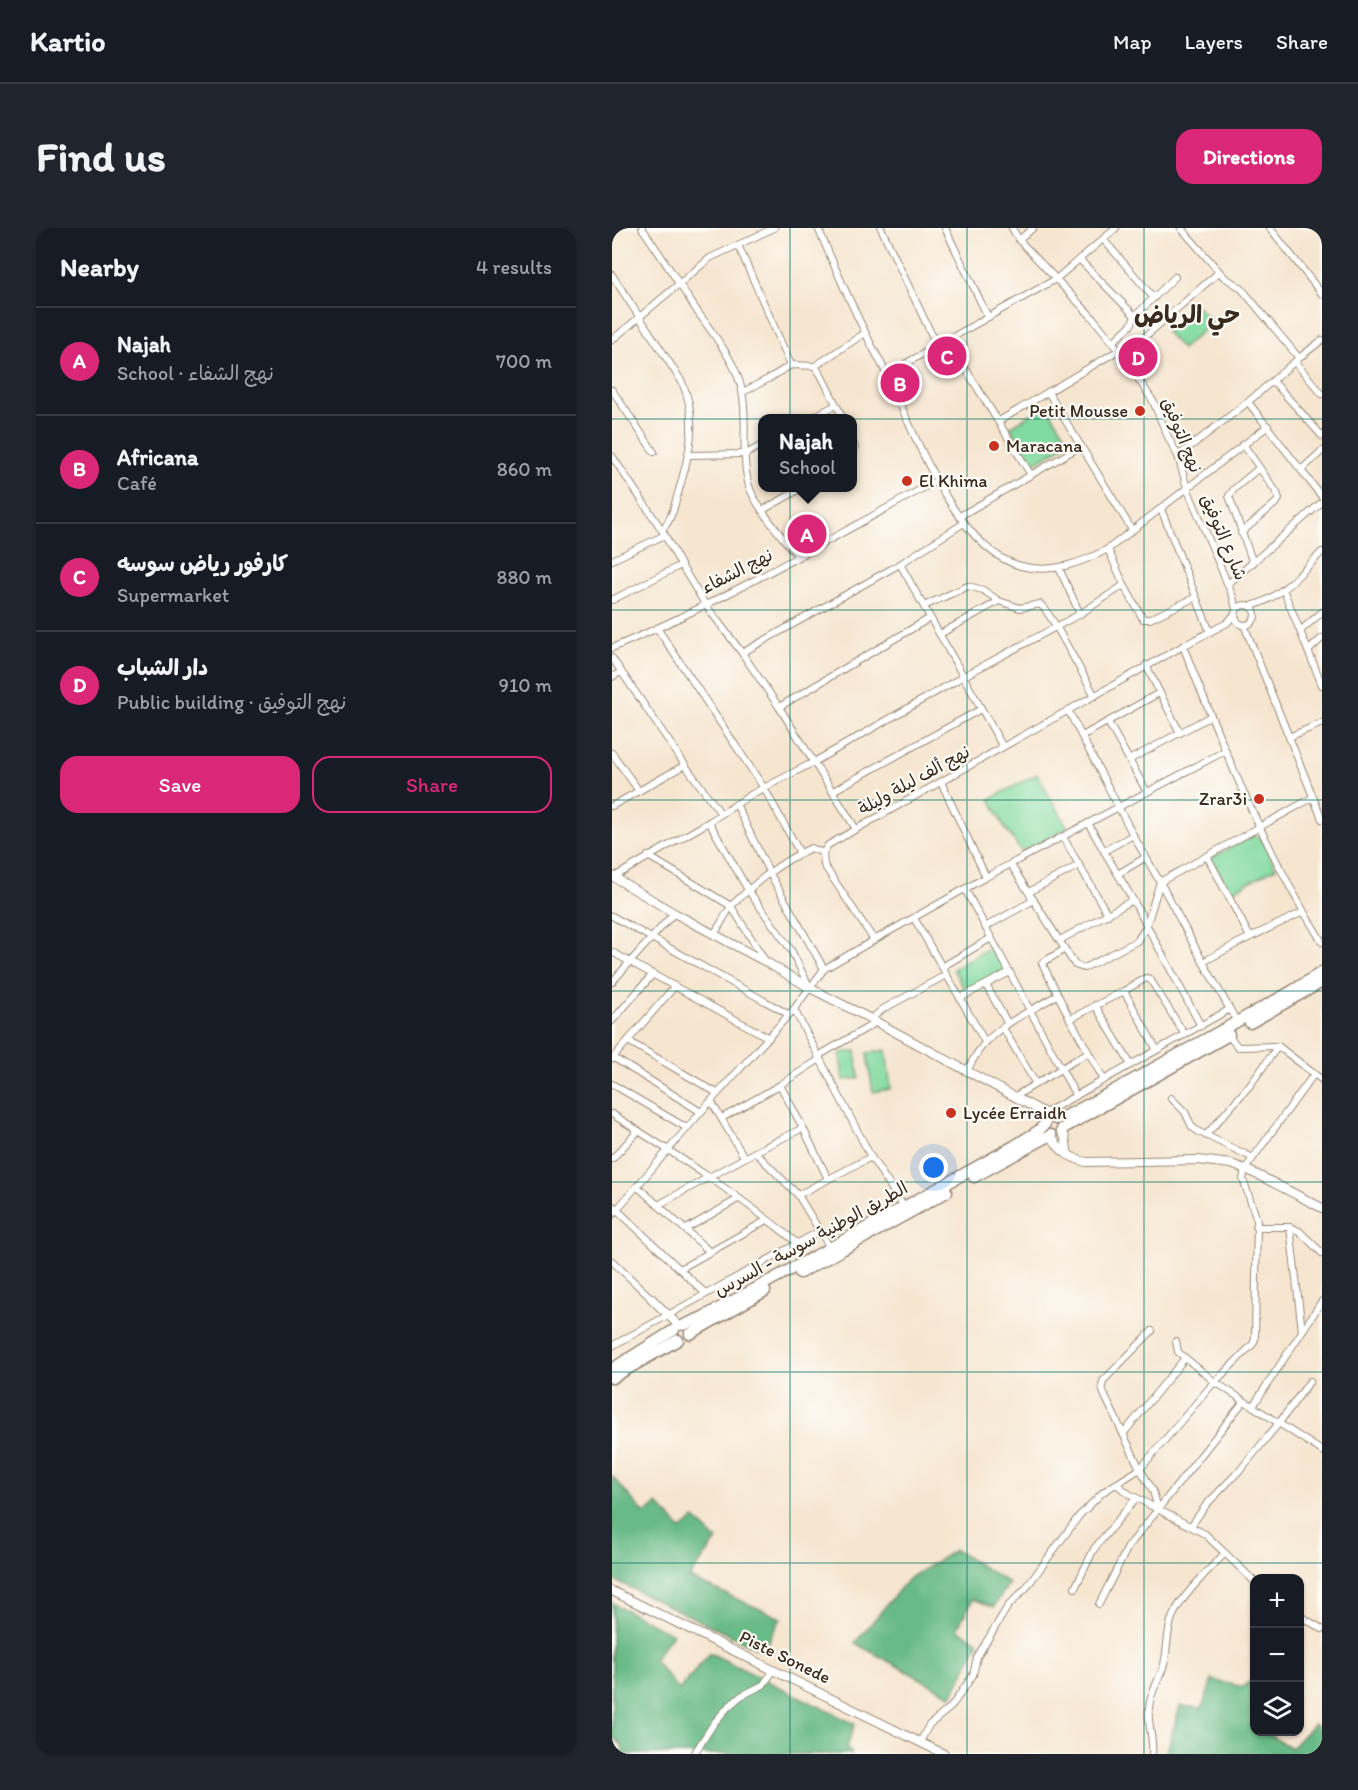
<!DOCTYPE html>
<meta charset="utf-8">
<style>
body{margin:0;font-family:Itim,"Playpen Sans Arabic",sans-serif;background:#20242c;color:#f1f3f6}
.controls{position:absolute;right:18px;bottom:18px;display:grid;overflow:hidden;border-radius:12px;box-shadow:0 2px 4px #0004}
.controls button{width:54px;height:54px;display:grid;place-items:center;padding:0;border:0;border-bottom:2px solid #363941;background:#171b24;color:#f1f3f6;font:30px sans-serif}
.you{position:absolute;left:322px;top:940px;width:21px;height:21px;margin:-15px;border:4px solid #fff;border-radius:50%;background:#1a73e8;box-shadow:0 0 0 9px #1a73e833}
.badge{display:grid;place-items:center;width:39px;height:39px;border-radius:50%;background:#db2777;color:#fff;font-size:20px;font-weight:700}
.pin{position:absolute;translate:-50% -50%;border:3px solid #fff;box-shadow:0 2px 6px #0006}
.popup{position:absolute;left:146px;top:186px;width:99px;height:78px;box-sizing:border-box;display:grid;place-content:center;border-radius:12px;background:#171b24;filter:drop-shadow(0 2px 4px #0005);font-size:20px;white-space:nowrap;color:#9ea1a6}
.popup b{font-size:22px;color:#f1f3f6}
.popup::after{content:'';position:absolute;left:50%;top:100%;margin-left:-12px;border:12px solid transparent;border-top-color:#171b24}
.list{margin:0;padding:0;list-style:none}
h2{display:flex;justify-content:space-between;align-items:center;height:78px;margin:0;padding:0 24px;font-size:26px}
h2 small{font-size:20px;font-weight:400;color:#9ea1a6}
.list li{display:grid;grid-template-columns:39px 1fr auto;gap:18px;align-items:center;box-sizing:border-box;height:108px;padding:0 24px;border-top:2px solid #363941}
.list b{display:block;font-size:22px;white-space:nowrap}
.list p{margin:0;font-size:20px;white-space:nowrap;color:#9ea1a6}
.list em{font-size:20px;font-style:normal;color:#9ea1a6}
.actions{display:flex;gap:12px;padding:18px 24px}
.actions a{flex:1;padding:14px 0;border:2px solid #db2777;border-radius:18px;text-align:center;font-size:21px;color:#db2777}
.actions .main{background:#db2777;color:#fff}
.icon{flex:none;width:33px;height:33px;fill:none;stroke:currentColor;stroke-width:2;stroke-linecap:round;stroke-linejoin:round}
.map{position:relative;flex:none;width:710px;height:1526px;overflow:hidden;border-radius:18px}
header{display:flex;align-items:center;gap:36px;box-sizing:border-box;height:84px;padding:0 30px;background:#171b24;border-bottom:2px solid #363941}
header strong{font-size:28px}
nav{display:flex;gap:33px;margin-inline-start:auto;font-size:21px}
.intro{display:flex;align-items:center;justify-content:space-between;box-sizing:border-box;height:144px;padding:0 36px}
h1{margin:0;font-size:42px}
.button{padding:15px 27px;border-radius:18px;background:#db2777;color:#fff;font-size:21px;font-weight:700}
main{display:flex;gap:36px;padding:0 36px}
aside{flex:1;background:#171b24;border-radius:18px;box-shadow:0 2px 4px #0004}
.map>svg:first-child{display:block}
.green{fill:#81da9f;stroke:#5e825e;stroke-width:1.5}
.forest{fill:#68ba86;stroke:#527252;stroke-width:1.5}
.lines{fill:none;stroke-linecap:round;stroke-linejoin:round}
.street-casing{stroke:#988877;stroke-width:8}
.secondary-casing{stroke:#988877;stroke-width:10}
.highway-casing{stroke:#988877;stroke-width:13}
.street{stroke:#fff;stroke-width:6}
.secondary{stroke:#fff;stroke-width:8}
.highway{stroke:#fff;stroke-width:10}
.grid{fill:none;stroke:#0f766e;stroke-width:1.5;stroke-opacity:0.55}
.poi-dot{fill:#c8321e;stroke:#fdfcf7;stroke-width:2}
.labels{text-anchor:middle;stroke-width:4.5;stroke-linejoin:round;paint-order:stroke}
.poi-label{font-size:18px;fill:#3b2a1e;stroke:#fdfcf7;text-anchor:start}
.street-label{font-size:18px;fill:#3b2a1e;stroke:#fdfcf7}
.district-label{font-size:24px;font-weight:bold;fill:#3b2a1e;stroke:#fdfcf7}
</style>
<header>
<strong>Kartio</strong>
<nav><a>Map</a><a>Layers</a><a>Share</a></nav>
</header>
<div class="intro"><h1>Find us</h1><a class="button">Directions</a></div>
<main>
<aside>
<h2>Nearby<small>4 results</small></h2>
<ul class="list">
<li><span class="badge">A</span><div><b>Najah</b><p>School · نهج الشفاء</p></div><em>700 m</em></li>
<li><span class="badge">B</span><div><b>Africana</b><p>Café</p></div><em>860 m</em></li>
<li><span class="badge">C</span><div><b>كارفور رياض سوسه</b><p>Supermarket</p></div><em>880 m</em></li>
<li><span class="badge">D</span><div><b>دار الشباب</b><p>Public building · نهج التوفيق</p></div><em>910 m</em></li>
</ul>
<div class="actions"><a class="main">Save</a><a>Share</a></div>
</aside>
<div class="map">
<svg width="710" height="1526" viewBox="0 0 710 1526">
<rect width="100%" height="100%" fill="#fdfcf7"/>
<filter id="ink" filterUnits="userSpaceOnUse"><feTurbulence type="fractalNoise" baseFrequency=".0167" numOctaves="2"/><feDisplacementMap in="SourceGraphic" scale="12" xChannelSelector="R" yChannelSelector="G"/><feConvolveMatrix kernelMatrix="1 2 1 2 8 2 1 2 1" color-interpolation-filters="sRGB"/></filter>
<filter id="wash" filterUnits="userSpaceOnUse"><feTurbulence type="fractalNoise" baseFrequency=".008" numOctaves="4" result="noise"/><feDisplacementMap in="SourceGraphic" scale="24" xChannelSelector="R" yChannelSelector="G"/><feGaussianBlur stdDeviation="1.35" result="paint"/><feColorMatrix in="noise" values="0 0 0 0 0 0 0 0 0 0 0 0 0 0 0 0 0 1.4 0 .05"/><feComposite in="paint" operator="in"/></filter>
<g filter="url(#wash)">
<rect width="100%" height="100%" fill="#f6e6d0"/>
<g class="green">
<polygon points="584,77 600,94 570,121 554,104"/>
<polygon points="434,177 458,214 422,236 398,199"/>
<polygon points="425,546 456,600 410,624 393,600 378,571"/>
<polygon points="642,607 650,610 664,640 618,664 599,630"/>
<polygon points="380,718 394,743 354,765 341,741"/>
<polygon points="274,822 279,861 261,864 255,825"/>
<polygon points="244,823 247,850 231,852 228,825"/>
</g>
<g class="forest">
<polygon points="0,1248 33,1286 45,1276 69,1301 83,1291 105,1312 77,1350 169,1390 151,1423 0,1351"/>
<polygon points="343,1322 397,1355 382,1379 361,1371 345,1401 367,1414 340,1468 243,1415 296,1351"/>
<polygon points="0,1375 61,1406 42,1432 67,1462 98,1425 243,1496 235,1519 240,1526 9,1526 11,1518 0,1508"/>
<polygon points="600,1452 632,1459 639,1452 642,1454 642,1504 653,1504 679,1520 702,1496 710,1503 710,1526 554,1526 568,1478 590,1480"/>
</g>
</g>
<g filter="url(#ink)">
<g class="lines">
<defs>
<g id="street">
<path d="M 30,0 C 49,27 67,56 85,83 C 99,103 118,127 126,149 C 139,184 127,222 137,258 C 143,278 172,311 186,329"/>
<path d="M 206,0 C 221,35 236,70 253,104 C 260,119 269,134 276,149 C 302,204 344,322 409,338 C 440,346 469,335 496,321 L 656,198"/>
<polyline points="269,0 325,118"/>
<polyline points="333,0 376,89"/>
<polyline points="400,0 407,12 481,90 507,122 541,173 555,207 566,228 575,260 621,369 624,381"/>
<polyline points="569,0 612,49 629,60 687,130"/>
<polyline points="658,0 710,66"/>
<polyline points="491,11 542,70"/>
<polyline points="407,12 421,0"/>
<polyline points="126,17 179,137"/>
<polyline points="467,31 523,88 563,49"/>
<path d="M 0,47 L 70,154 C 90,199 73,239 61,283 L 56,294 L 50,302"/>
<polyline points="0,112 98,30 162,0"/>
<polyline points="336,112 419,247"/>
<polyline points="501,114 519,97 523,88"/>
<polyline points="511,128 607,44"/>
<polyline points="683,134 710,166"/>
<polyline points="203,138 209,147 231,190"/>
<polyline points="275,146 444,51 504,0"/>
<polyline points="661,153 710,208"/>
<polyline points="0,162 42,224"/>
<polyline points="131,164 156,151 179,137 203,138 253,105"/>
<polyline points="436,164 520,302"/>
<polyline points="636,174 710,269"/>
<polyline points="199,190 224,177"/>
<polyline points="387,193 507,122"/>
<polyline points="240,211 243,220 240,229"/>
<polyline points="76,227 134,226 150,217"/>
<polyline points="0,228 50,302 69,337 93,376 130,425 167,479 244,601"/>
<polyline points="566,228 636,174 687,130 710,112"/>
<polyline points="689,242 710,223"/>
<polyline points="549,281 598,404"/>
<polyline points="151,282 190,260"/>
<polyline points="348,288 469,218"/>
<polyline points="629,305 665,274 667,271 665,265 631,216"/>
<polyline points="496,321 512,357 531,391 538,391 584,369"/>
<polyline points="0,332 53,307"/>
<polyline points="641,335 617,268 622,261 647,240"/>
<polyline points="288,336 391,519"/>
<polyline points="447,340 468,386"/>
<polyline points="616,356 710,274"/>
<polyline points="671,361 710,457"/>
<polyline points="0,372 69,337"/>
<circle cx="633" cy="387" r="10"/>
<polyline points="312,378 356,358 371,362 387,373"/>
<path d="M 639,378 C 668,371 689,344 710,324"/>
<path d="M 623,386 L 615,395 L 571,418 C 611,519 652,621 710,714"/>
<polyline points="632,397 710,591"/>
<polyline points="45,400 152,560 188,625"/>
<polyline points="688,403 710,384"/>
<polyline points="328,406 387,373 408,380 428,376 433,381 444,398 483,468"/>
<path d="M 0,420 C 112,373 218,311 324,253"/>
<polyline points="696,423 710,410"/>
<polyline points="130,425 288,336 352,295"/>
<polyline points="0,430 73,537 109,586"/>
<polyline points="534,437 568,505"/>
<polyline points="0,449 9,444"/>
<polyline points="167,479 318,390"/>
<polyline points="456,482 521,607 548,654 591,734 625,794"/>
<polyline points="496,494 535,564"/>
<polyline points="470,508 547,465"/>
<polyline points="677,509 710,495"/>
<polyline points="0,525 27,563"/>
<polyline points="517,532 599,488"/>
<polyline points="329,554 374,649"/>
<polyline points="221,563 369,481"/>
<polyline points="124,576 157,644 212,741"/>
<polyline points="0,578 73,537"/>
<polyline points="97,594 136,662 179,722 198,760"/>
<polyline points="476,595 492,623"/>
<polyline points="521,607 492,623 521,672 589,798"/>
<polyline points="451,609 496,687"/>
<polyline points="36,628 119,678 103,705"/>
<polyline points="595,628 638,709"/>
<polyline points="399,637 463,737 472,740 525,713 534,699 548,654 700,570"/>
<polyline points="506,646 534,629"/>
<polyline points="2,649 97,594 140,566 202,534 352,448 468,386 512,357"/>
<polyline points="353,661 464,868"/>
<polyline points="417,664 467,637"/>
<polyline points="0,688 176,786"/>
<polyline points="302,690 330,739"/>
<polyline points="373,699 422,672"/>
<polyline points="379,710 330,739 348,770 398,744"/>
<polyline points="262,712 374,649 613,523"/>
<polyline points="448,712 521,672"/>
<polyline points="453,721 430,735 458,791"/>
<polyline points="0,724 157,810"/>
<path d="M 154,734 L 119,678 C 143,655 168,634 199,620 L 211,625"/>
<polyline points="591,734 626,715 691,684"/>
<polyline points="0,754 62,685"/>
<polyline points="374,757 396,796"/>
<polyline points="512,763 534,750 538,751 573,807"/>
<polyline points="348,770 373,814"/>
<polyline points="483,777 519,837"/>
<polyline points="182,781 259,929 292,979"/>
<polyline points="259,791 271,781 334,747"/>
<polyline points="0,793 41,746"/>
<polyline points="391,800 424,856"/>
<polyline points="616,807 626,819 666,818 710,852"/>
<polyline points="16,813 105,865"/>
<polyline points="206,828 265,794"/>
<polyline points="2,830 89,884"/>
<polyline points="0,831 63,758"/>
<path d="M 355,843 C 360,834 365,823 373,815 C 392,794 421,782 445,767"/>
<polyline points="492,852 458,791 512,763 545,822"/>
<polyline points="0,856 75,900"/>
<polyline points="402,869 475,825"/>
<polyline points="559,870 573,884 580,899 587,904 641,930"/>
<polyline points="99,873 132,929"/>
<polyline points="433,885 618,781"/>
<path d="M 0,886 C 63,926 127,967 185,1015"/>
<polyline points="110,890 168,857"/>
<polyline points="191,900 216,951"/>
<polyline points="594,907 639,856 666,818"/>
<polyline points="143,924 191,900 168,857 208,831"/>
<polyline points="0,931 26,903"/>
<polyline points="26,959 98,1024"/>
<polyline points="186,967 259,929"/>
<polyline points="0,977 94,1066"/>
<polyline points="46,977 143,924 186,967 218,1020"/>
<polyline points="0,987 89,884 182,781 212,741 262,712 212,637 211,625 216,617 571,418"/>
<polyline points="644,999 678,999 687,1003 710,1025"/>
<polyline points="678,999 690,1103"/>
<polyline points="74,1001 126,971"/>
<polyline points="0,1033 39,1070"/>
<polyline points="68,1041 155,992"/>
<polyline points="540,1103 491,1153 490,1159 492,1166 528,1241 541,1263 546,1281"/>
<polyline points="564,1113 566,1124 603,1154 710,1223"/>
<polyline points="0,1118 208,1003"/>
<polyline points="641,1178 710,1073"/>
<polyline points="511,1206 573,1130"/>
<polyline points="504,1256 517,1266 593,1306 642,1353"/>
<polyline points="579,1298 594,1277 629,1241 667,1195 698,1153"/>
<polyline points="463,1360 482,1321 524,1270"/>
<polyline points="487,1376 516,1319 632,1173"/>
<polyline points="688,1388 710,1401"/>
<polyline points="308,1514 317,1497 339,1479 361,1447 365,1429 396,1378 414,1360 467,1288 491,1264 528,1241 598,1159 641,1116 643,1111 645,992 631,951 633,941 702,846"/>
<polyline points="82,1526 102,1495 116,1479 129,1468 151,1457 162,1442"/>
<path d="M 540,1526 C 542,1510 535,1496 537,1480 C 538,1465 546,1454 551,1440 C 556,1424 554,1406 560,1390 C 569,1368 597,1342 613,1325"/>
</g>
<g id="secondary">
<polyline points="0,648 62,685 154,734 198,760 259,791 442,890"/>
<polyline points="449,903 453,909 456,927"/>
<path d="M 440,908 C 446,923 458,930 474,934 L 586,932 L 619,936 L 633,941 L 652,950 L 710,980"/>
<polyline points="39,1070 67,1098"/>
<polyline points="0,1363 332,1526"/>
</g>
<g id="highway">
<polyline points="638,795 710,754"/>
<polyline points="444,891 456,887 490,869 680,763 710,744"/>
<polyline points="450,901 617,807"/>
<polyline points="362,949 439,907"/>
<polyline points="188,1045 335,964"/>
<polyline points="72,1097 91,1089 196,1032 341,952 402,918 426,903 433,896"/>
<polyline points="78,1106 153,1063"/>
<polyline points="0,1141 62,1102"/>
<polyline points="0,1150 66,1112"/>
</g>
</defs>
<use href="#street" class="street-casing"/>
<use href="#secondary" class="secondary-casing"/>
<use href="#highway" class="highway-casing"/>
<use href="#street" class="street"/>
<use href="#secondary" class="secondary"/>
<use href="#highway" class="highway"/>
</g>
</g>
<path class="grid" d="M 178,0 L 178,1526M 355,0 L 355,1526M 532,0 L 532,1526M 0,191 L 710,191M 0,382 L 710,382M 0,572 L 710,572M 0,763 L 710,763M 0,954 L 710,954M 0,1144 L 710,1144M 0,1335 L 710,1335"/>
<g class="poi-dot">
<circle cx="528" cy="183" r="6"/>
<circle cx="382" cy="218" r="6"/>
<circle cx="295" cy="253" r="6"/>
<circle cx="647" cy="571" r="6"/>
<circle cx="339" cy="885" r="6"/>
</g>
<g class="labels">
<g class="poi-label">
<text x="516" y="189" text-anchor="end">Petit Mousse</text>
<text x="394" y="224">Maracana</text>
<text x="307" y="259">El Khima</text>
<text x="635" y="577" text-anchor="end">Zrar3i</text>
<text x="351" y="891">Lycée Erraidh</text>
</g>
<g class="street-label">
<text transform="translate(570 207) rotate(68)" y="6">نهج التوفيق</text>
<text transform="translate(612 309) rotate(67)" y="6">شارع التوفيق</text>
<text transform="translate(125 343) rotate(-27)" y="6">نهج الشفاء</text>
<text transform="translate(302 552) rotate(-29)" y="6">نهج ألف ليلة وليلة</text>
<text transform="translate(199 1011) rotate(-29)" y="6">الطريق الوطنية سوسة - السرس</text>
<text transform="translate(173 1429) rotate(26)" y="6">Piste Sonede</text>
</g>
<g class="district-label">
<text x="575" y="95">حي الرياض</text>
</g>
</g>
</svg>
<div class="controls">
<button>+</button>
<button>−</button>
<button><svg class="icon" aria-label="layers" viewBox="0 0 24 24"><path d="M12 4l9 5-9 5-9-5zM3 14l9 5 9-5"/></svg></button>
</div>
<div class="you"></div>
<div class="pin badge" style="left:195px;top:306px">A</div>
<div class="popup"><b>Najah</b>School</div>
<div class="pin badge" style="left:288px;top:155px">B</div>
<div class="pin badge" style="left:335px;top:128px">C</div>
<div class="pin badge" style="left:526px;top:129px">D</div>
</div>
</main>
